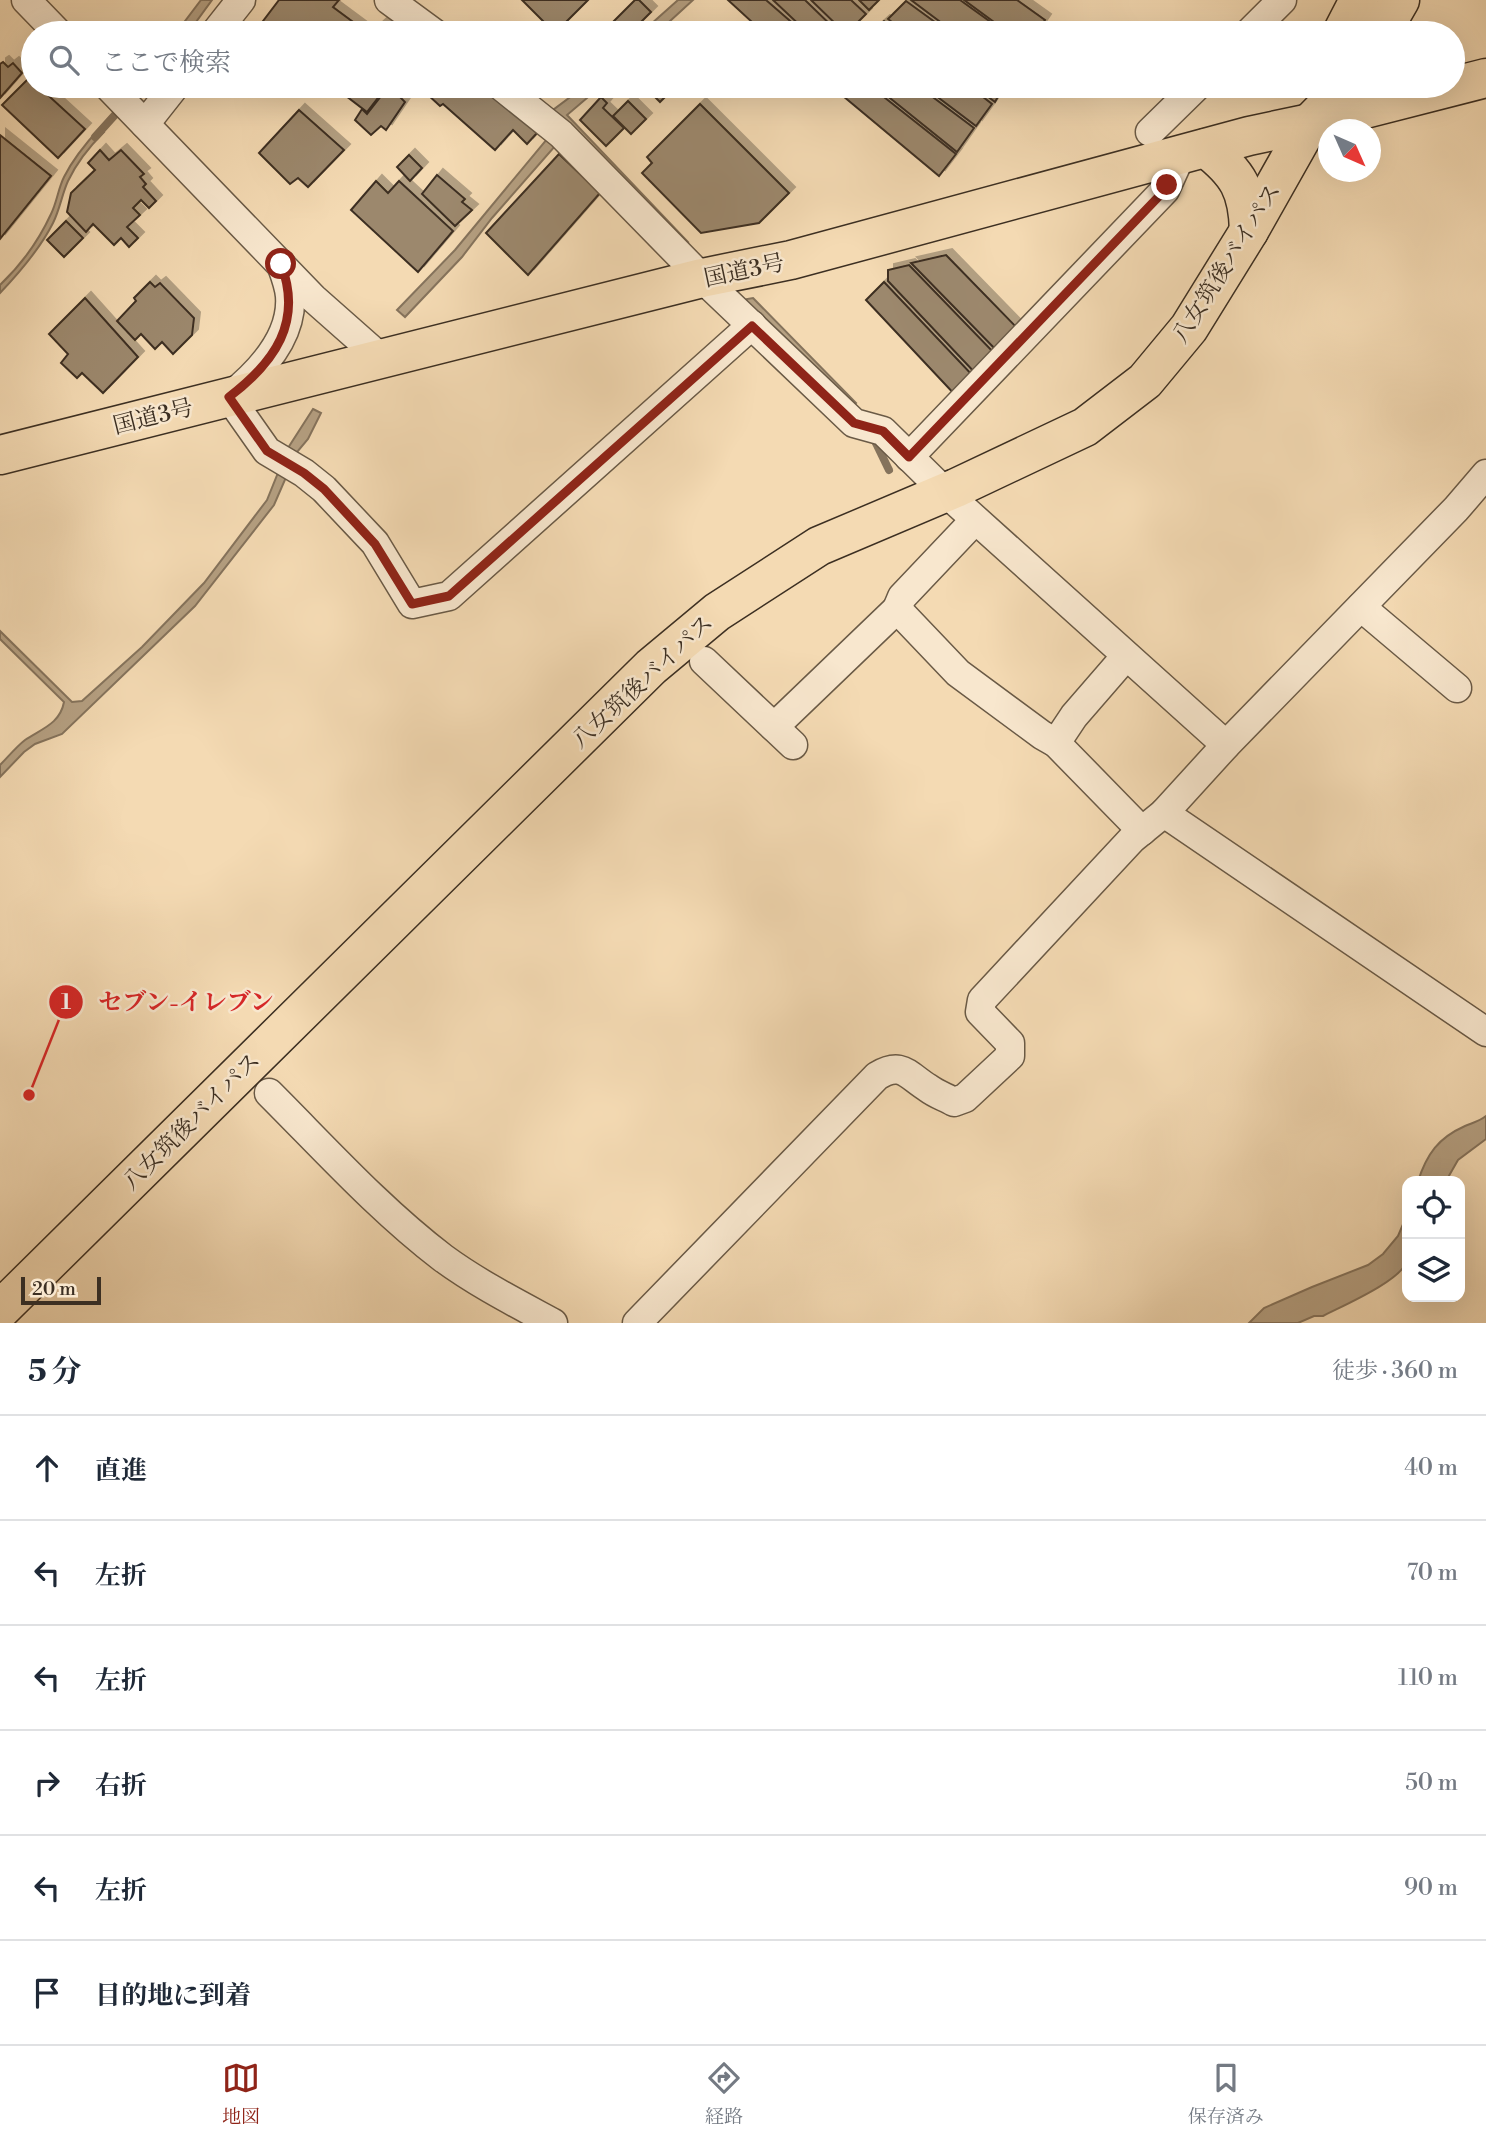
<!DOCTYPE html>
<html lang="ja">
<meta charset="utf-8">
<style>
body{margin:0;font-family:"Libre Bodoni","Noto Serif JP",serif;background:#f2f2f3;color:#1f2937}
.controls{position:absolute;right:21px;bottom:21px;display:grid;overflow:hidden;border-radius:14px;box-shadow:0 7px 28px #0002}
.controls button{width:63px;height:63px;display:grid;place-items:center;padding:0;border:0;border-bottom:2px solid #e0e1e3;background:#fff;color:#1f2937;font:35px sans-serif}
.compass{position:absolute;left:1318px;top:119px;width:63px;height:63px;border-radius:50%;background:#fff;box-shadow:0 7px 28px #0002;rotate:135deg}
.scale{position:absolute;left:21px;bottom:18px;width:80px;box-sizing:border-box;padding-left:7px;border:4px solid #3c2f22;border-top:0;font-size:19px;line-height:24px;white-space:nowrap;color:#3c2f22;-webkit-text-stroke:5px #f8e7ce;paint-order:stroke}
.stop{position:absolute;width:21px;height:21px;margin:-16px;border:5px solid #8f2418;border-radius:50%;background:#fff}
.stop.end{background:#8f2418;border-color:#fff;box-shadow:0 2px 7px #0008}
.list{margin:0;padding:0;list-style:none}
h2{display:flex;justify-content:space-between;align-items:center;height:91px;margin:0;padding:0 28px;font-size:30px}
h2 small{font-size:23px;font-weight:400;color:#747a83}
.list li{display:grid;grid-template-columns:46px 1fr auto;gap:21px;align-items:center;box-sizing:border-box;height:105px;padding:0 28px;border-top:2px solid #e0e1e3}
.list b{display:block;font-size:26px;white-space:nowrap}
.list em{font-size:23px;font-style:normal;color:#747a83}
.icon{flex:none;width:38px;height:38px;fill:none;stroke:currentColor;stroke-width:2;stroke-linecap:round;stroke-linejoin:round}
.map{position:relative;flex:none;width:1486px;height:1323px;overflow:hidden}
.search{position:absolute;background:#fff;box-shadow:0 7px 28px #0002;left:21px;right:21px;top:21px;height:77px;display:flex;align-items:center;gap:18px;box-sizing:border-box;padding:0 24px;border-radius:38px;color:#747a83;font-size:26px}
.sheet{height:721px;background:#fff}
nav{display:flex;justify-content:space-around;align-items:center;box-sizing:border-box;height:98px;border-top:2px solid #e0e1e3;background:#fff;font-size:19px;color:#747a83}
nav a{display:grid;justify-items:center;gap:4px}
nav .on{color:#8f2418}
.map>svg:first-child{display:block}
.water{fill:#b5a082;stroke:#85735c;stroke-width:2}
.lines{fill:none;stroke-linecap:round;stroke-linejoin:round}
.stream{stroke:#85735c;stroke-width:8}
.building{fill:#9c886d;stroke:#3c2f22;stroke-width:2;filter:url(#shadow)}
.minor-casing{stroke:#6a5a46;stroke-width:31}
.highway-casing{stroke:#3c2f22;stroke-width:41}
.minor{stroke:#f8e7ce;stroke-width:28}
.highway{stroke:#f4dab3;stroke-width:38}
.route{stroke:#8f2418;stroke-width:9}
.labels{text-anchor:middle;stroke-width:5;stroke-linejoin:round;paint-order:stroke}
.street-label{font-size:23px;fill:#3c2f22;stroke:#f8e7ce}
.leader{fill:none;stroke:#d62828;stroke-width:2.5}
.callout-dot{fill:#d62828;stroke:#f8e7ce;stroke-width:2.5}
.mark-label{font-size:21px;text-anchor:middle;font-weight:bold;fill:#fff}
.callout-label{font-size:24px;text-anchor:middle;font-weight:bold;fill:#d62828;stroke:#f8e7ce;stroke-width:5;stroke-linejoin:round;paint-order:stroke}
</style>
<div class="map">
<svg width="1486" height="1323" viewBox="0 0 1486 1323">
<defs>
<filter id="shadow"><feDropShadow dx="6" dy="-6" stdDeviation="0" flood-color="#0004"/></filter>
</defs>
<rect width="100%" height="100%" fill="#f4dab3"/>
<filter id="stains"><feTurbulence type="fractalNoise" baseFrequency=".00286" numOctaves="4"/><feColorMatrix values="0 0 0 0 .2 0 0 0 0 .09 0 0 0 0 .02 0 0 0 .5 -.17"/></filter>
<radialGradient id="worn" r=".72"><stop offset=".6" stop-color="#630" stop-opacity="0"/><stop offset="1" stop-color="#630" stop-opacity=".3"/></radialGradient>
<g class="water">
<polygon points="201,0 212,0 188,33 176,33"/>
<polygon points="678,0 693,0 657,33 641,33"/>
<polygon points="585,86 601,86 567,115 688,242 682,246 553,110"/>
<path d="M 100,128 L 104,132 C 89,147 77,162 68,181 C 62,194 60,209 53,223 C 40,249 20,272 0,293 L 0,285 C 21,265 39,240 51,214 C 57,202 58,189 64,177 C 73,159 86,143 100,128 Z"/>
<polygon points="547,139 556,145 492,218 462,257 405,317 397,310 455,250"/>
<polygon points="753,298 856,403 854,405 747,302 747,299"/>
<path d="M 313,409 L 321,413 L 308,439 L 297,452 L 274,505 L 195,606 L 62,734 L 35,744 L 24,752 L 0,777 L 0,765 C 8,757 16,747 25,740 C 41,729 60,724 64,702 L 0,639 L 0,631 L 72,702 L 82,701 L 142,647 L 204,583 L 267,500 L 288,448 Z"/>
<path d="M 1486,1116 L 1486,1139 L 1458,1160 L 1446,1181 L 1418,1181 C 1427,1154 1438,1138 1465,1126 C 1472,1123 1480,1121 1486,1116 Z"/>
<path d="M 1407,1215 C 1407,1225 1410,1253 1407,1261 C 1401,1281 1342,1306 1323,1316 L 1314,1316 L 1298,1323 L 1249,1323 L 1264,1308 L 1312,1287 L 1368,1265 L 1383,1254 L 1398,1236 Z"/>
</g>
<g class="lines">
<g class="stream">
<polyline points="95,137 141,86"/>
<polyline points="874,439 889,470"/>
</g>
</g>
<g class="building">
<polygon points="279,0 339,0 333,7 368,33 263,33 257,29"/>
<polygon points="522,0 588,0 555,33"/>
<polygon points="635,0 639,0 651,12 630,33 602,33"/>
<polygon points="728,0 766,0 804,33 764,33"/>
<polygon points="773,0 805,0 839,33 808,33"/>
<polygon points="811,0 851,0 866,14 847,33 845,33"/>
<polygon points="859,0 879,0 869,10"/>
<polygon points="911,0 960,0 1006,33 955,33"/>
<polygon points="964,0 1017,0 1045,20 1036,33 1009,33"/>
<polygon points="906,1 950,33 906,33 888,19"/>
<polygon points="884,21 900,33 871,33"/>
<polygon points="382,23 395,33 371,33"/>
<polygon points="3,62 8,67 13,63 22,73 0,98 0,64"/>
<polygon points="29,78 33,81 33,86 38,86 85,129 58,158 2,105"/>
<polygon points="333,86 387,86 367,112"/>
<polygon points="389,86 407,86 398,95 405,102 386,130 381,126 371,135 355,120 362,109 367,114"/>
<polygon points="436,86 483,86 537,133 527,144 513,130 495,150 443,104 440,106 427,94"/>
<polygon points="647,86 667,86 672,90 660,102 645,87"/>
<polygon points="831,86 870,86 956,154 939,176"/>
<polygon points="875,86 918,86 974,128 957,152"/>
<polygon points="923,86 969,86 992,104 976,126"/>
<polygon points="974,86 1004,86 995,102"/>
<polygon points="601,97 607,103 603,108 624,128 606,146 580,120"/>
<polygon points="628,101 646,119 631,134 613,116"/>
<polygon points="700,104 789,193 759,223 701,233 642,173 652,163 647,157"/>
<polygon points="299,110 344,150 308,187 298,178 290,184 259,153"/>
<polygon points="0,135 51,176 0,239"/>
<polygon points="100,150 109,160 121,150 144,174 140,177 146,184 143,187 156,201 149,208 141,200 133,208 140,215 127,227 138,238 129,247 121,238 114,245 93,224 86,232 67,212 71,193 95,170 88,163"/>
<polygon points="559,154 600,193 528,275 486,233"/>
<polygon points="409,155 422,168 410,181 397,167"/>
<polygon points="437,175 465,199 462,202 472,210 455,226 422,194"/>
<polygon points="376,181 388,193 399,181 453,231 418,272 351,210"/>
<polygon points="66,221 83,238 64,257 47,240"/>
<polygon points="946,255 1022,333 1001,355 911,263"/>
<polygon points="909,265 998,357 979,377 888,281 888,270"/>
<polygon points="150,282 155,287 160,283 194,318 192,335 173,354 162,342 155,349 141,334 135,340 117,321 136,301 134,298"/>
<polygon points="884,282 976,379 958,398 866,300"/>
<polygon points="85,298 138,357 103,393 82,373 77,378 61,363 68,354 49,334"/>
</g>
<g class="lines">
<defs>
<g id="minor">
<polyline points="26,0 58,33"/>
<polyline points="389,0 434,33"/>
<polyline points="215,33 241,0"/>
<polyline points="1249,33 1282,0"/>
<polyline points="108,86 313,298 382,359"/>
<polyline points="501,86 561,134 702,278 854,423 883,431 945,492 1226,745"/>
<polyline points="145,124 175,86"/>
<polyline points="1150,132 1197,86"/>
<path d="M 281,264 C 285,275 289,285 290,296 C 293,338 259,373 229,397 L 267,451 L 304,473 L 324,489 L 375,543 L 412,604 L 449,596 L 752,325"/>
<polyline points="909,457 1165,190 1181,155"/>
<polyline points="975,520 902,597 897,609 958,673 1042,735 1056,743 1142,831"/>
<polyline points="1361,607 1457,688"/>
<polyline points="704,661 793,745"/>
<polyline points="774,727 897,609"/>
<polyline points="1056,743 1074,716 1126,656"/>
<polyline points="1164,813 1486,1032"/>
<path d="M 269,1093 C 325,1149 380,1210 443,1258 C 477,1283 516,1303 553,1323"/>
<path d="M 637,1323 L 877,1076 C 902,1061 907,1075 928,1088 C 936,1094 945,1097 954,1102 L 965,1098 L 1010,1056 L 1010,1043 L 980,1012 L 982,1000 L 1132,839 L 1164,813 L 1226,745 L 1456,509 L 1486,474"/>
</g>
<g id="highway">
<polyline points="1342,33 1359,0"/>
<polyline points="1381,33 1400,0"/>
<path d="M 1206,148 C 1238,173 1248,190 1249,231"/>
<polyline points="0,455 702,278 791,260 1249,136 1310,123 1486,78"/>
<polyline points="0,1310 651,667 717,612 819,546 956,488 1085,427 1145,381 1189,328 1249,231 1310,123 1346,86"/>
</g>
</defs>
<use href="#minor" class="minor-casing"/>
<use href="#highway" class="highway-casing"/>
<use href="#minor" class="minor"/>
<use href="#highway" class="highway"/>
</g>
<g class="lines">
<path class="route" d="M 281,264 C 303,322 275,362 229,397 L 267,451 L 304,473 L 324,489 L 375,544 L 412,604 L 449,596 L 752,326 L 854,423 L 883,431 L 909,457 L 1165,190 L 1167,185"/>
</g>
<g class="labels">
<g class="street-label">
<text transform="translate(1226 263) rotate(-58)" y="8">八女筑後バイパス</text>
<text transform="translate(744 270) rotate(-12)" y="8">国道3号</text>
<text transform="translate(153 416) rotate(-14)" y="8">国道3号</text>
<text transform="translate(642 681) rotate(-43)" y="8">八女筑後バイパス</text>
<text transform="translate(191 1121) rotate(-45)" y="8">八女筑後バイパス</text>
</g>
</g>
<path class="leader" d="M29 1095L66 1002"/>
<g class="callout-dot">
<circle cx="29" cy="1095" r="7"/>
<circle cx="66" cy="1002" r="18"/>
</g>
<g class="mark-label">
<text x="66" y="1009">1</text>
</g>
<g class="callout-label">
<text x="186" y="1010">セブン-イレブン</text>
</g>
<rect width="100%" height="100%" filter="url(#stains)"/>
<rect width="100%" height="100%" fill="url(#worn)"/>
</svg>
<div class="controls">
<button><svg class="icon" aria-label="locate" viewBox="0 0 24 24"><circle cx="12" cy="12" r="6"/><path d="M12 2v4M12 18v4M2 12h4M18 12h4"/></svg></button>
<button><svg class="icon" aria-label="layers" viewBox="0 0 24 24"><path d="M12 4l9 5-9 5-9-5zM3 14l9 5 9-5"/></svg></button>
</div>
<svg class="compass" viewBox="-18 -18 36 36"><path d="M0-13l5 13h-10z" fill="#e53935"/><path d="M0 13l5-13h-10z" fill="#747a83"/></svg>
<div class="scale">20 m</div>
<div class="stop" style="left:281px;top:264px"></div>
<div class="stop end" style="left:1167px;top:185px"></div>
<div class="search"><svg class="icon" aria-label="search" viewBox="0 0 24 24"><circle cx="10" cy="10" r="6"/><path d="M15 15l6 6"/></svg>ここで検索</div>
</div>
<section class="sheet">
<h2>5 分<small>徒歩 · 360 m</small></h2>
<ul class="list">
<li><svg class="icon" aria-label="ahead" viewBox="0 0 24 24"><path d="M12 20V5M6 11l6-6 6 6"/></svg><div><b>直進</b></div><em>40 m</em></li>
<li><svg class="icon" aria-label="left" viewBox="0 0 24 24"><path d="M17 20v-9H6M10 6l-5 5 5 5"/></svg><div><b>左折</b></div><em>70 m</em></li>
<li><svg class="icon" aria-label="left" viewBox="0 0 24 24"><path d="M17 20v-9H6M10 6l-5 5 5 5"/></svg><div><b>左折</b></div><em>110 m</em></li>
<li><svg class="icon" aria-label="right" viewBox="0 0 24 24"><path d="M7 20v-9h11M14 6l5 5-5 5"/></svg><div><b>右折</b></div><em>50 m</em></li>
<li><svg class="icon" aria-label="left" viewBox="0 0 24 24"><path d="M17 20v-9H6M10 6l-5 5 5 5"/></svg><div><b>左折</b></div><em>90 m</em></li>
<li><svg class="icon" aria-label="arrive" viewBox="0 0 24 24"><path d="M6 21V4h12l-3 4 3 4H6"/></svg><div><b>目的地に到着</b></div></li>
</ul>
</section>
<nav>
<a class="on"><svg class="icon" aria-label="map" viewBox="0 0 24 24"><path d="M3 6l6-2 6 2 6-2v14l-6 2-6-2-6 2zM9 4v14M15 6v14"/></svg>地図</a>
<a><svg class="icon" aria-label="directions" viewBox="0 0 24 24"><path d="M12 3l9 9-9 9-9-9zM9 14v-3h6M13 9l2 2-2 2"/></svg>経路</a>
<a><svg class="icon" aria-label="saved" viewBox="0 0 24 24"><path d="M7 4h10v16l-5-4-5 4z"/></svg>保存済み</a>
</nav>
